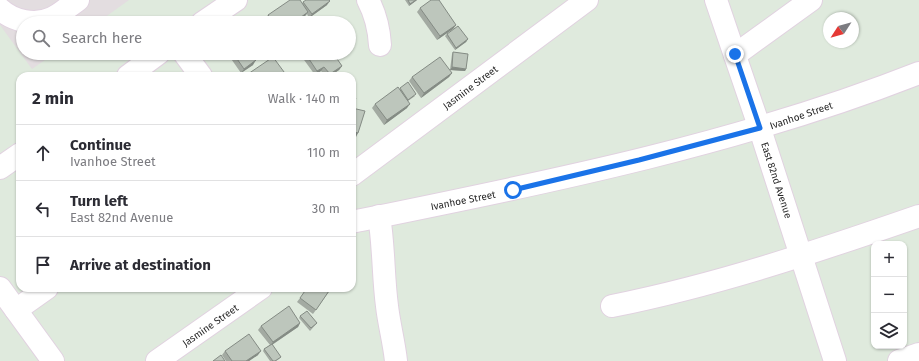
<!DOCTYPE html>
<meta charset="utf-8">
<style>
body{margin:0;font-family:"Fira Sans",sans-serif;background:#f7f7f7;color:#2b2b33}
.controls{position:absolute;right:12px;bottom:12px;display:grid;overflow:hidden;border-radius:8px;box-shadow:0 1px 3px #0004}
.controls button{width:36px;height:36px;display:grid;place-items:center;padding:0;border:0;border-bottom:1px solid #e1e1e2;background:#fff;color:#2b2b33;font:20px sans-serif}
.compass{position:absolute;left:823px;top:12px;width:36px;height:36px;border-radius:50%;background:#fff;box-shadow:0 1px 3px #0004;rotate:234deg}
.stop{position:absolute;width:12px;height:12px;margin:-9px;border:3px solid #1a73e8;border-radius:50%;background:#fff}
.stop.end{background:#1a73e8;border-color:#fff;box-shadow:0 1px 4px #0008}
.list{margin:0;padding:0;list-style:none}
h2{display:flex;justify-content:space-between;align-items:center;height:52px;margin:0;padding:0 16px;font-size:17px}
h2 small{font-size:13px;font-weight:400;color:#7c7c81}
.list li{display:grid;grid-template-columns:26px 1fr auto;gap:12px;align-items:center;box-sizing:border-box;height:56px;padding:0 16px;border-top:1px solid #e1e1e2}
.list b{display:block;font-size:15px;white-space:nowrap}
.list p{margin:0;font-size:13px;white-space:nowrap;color:#7c7c81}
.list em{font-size:13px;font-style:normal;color:#7c7c81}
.icon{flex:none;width:22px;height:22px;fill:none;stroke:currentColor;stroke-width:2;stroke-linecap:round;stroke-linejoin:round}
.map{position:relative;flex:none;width:919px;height:361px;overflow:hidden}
.search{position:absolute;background:#fff;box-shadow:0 1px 3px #0004;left:16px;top:16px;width:340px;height:44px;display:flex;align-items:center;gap:10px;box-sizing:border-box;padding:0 14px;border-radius:22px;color:#7c7c81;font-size:15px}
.panel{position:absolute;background:#fff;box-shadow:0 1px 3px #0004;left:16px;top:72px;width:340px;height:220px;border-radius:12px}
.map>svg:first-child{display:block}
.industrial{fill:#e3dde0}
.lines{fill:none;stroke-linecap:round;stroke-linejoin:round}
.minor-casing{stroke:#e1d2e0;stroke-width:24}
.minor{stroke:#fff;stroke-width:22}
.wall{fill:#a3aaa2}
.shaded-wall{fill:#848b84}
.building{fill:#bdc6bc;stroke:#848b84}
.route{stroke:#1a73e8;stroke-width:5}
.labels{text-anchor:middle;stroke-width:3.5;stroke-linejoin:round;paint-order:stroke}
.street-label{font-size:10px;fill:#292929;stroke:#fff}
</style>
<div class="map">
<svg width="919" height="361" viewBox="0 0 919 361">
<rect width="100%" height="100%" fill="#dfeadd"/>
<polygon class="industrial" points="0,0 129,0 97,23 23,23 23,53 55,53 32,69 0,25"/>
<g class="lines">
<defs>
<g id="minor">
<path d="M 368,0 C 376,15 379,28 380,45"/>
<polyline points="716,0 760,129 835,361"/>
<path d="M 0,9 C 13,21 35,26 52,18 C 61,14 69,6 78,0"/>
<polyline points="202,23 236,0"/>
<polyline points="184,53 201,76"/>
<polyline points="735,55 811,0"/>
<polyline points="128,76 159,53"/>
<polyline points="0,168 20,154"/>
<polyline points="352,175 587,0"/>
<path d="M 379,216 C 384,246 383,276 387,306 C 389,324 394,342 396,361"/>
<path d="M 352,222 C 544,183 736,145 919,73"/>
<polyline points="0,288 53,361"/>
<path d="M 612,306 C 717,285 818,251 919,216"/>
<polyline points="16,310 47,288"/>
<polyline points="157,361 261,288"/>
<polyline points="899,361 919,354"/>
</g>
</defs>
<use href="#minor" class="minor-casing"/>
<use href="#minor" class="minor"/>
</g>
<g class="wall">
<polygon points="405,0 417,0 409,6"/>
<polygon points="303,2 327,5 309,18 307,14 305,16 296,23 268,23 265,19 268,15 302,4"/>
<polygon points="420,8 456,25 453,29 437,40 417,12"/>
<polygon points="447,34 468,39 466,42 455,50 445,36"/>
<polygon points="453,52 466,69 465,71 450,70 452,54"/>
<polygon points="227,53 253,53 251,54 253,65 241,73"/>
<polygon points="299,53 333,53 342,66 339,70 330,76 325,76 321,71 315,75"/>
<polygon points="452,73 449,77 421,98 409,81 412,77"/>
<polygon points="400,89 415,96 408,101 407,108 384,125 372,108 375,104"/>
<polygon points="330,290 313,314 297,302 300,298"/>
<polygon points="300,316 317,323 310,331 299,318"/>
<polygon points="300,323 298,327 272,345 281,357 279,359 276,361 270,361 263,351 264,349 270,345 258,330 261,326"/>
<polygon points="225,351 258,355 249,361 226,361 222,355"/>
</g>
<g class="shaded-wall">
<polygon points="416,0 417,0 409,6 410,4"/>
<polygon points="330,1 327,5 309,18 312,14"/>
<polygon points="308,12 305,16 296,23 293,23"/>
<polygon points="456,25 453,29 437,40 440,36"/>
<polygon points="468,39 466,42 455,50 456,48"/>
<polygon points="256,60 253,65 241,73 244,69"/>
<polygon points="342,66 339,70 330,76 328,76 330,74"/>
<polygon points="324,67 321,71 315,75 317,71"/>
<polygon points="452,67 466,69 465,71 450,70"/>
<polygon points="452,73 449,77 421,98 424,93"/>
<polygon points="410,104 407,108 384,125 387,120"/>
<polygon points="352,131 358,133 356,137 352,136"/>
<polygon points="300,323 298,327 270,346 273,342"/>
<polygon points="261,351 258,355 249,361 246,361"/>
</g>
<g class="building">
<polygon points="290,0 300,0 308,12 293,23 274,23 268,15"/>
<polygon points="306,0 329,0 330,1 312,14 303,2"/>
<polygon points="408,0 416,0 410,4"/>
<polygon points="431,0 439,0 456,25 440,36 420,8"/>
<polygon points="458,26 468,39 456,48 447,34"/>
<polygon points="453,52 468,54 466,69 452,67"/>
<polygon points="233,53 250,53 256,60 244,69"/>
<polygon points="305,53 333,53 342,66 330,74 324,67 317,71"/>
<polygon points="273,57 287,76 245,76"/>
<polygon points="440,57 452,73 424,93 412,77"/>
<polygon points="408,82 416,94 408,100 400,88"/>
<polygon points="398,87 410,104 387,120 375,104"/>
<polygon points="352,93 356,99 352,102"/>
<polygon points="352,108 365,111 358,133 352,131"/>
<polygon points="307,288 331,288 316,310 300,298"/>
<polygon points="289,306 300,323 273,342 261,326"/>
<polygon points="307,311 317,323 311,328 300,316"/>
<polygon points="249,334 261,351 246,361 232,361 225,351"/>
<polygon points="272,344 281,357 275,361 273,361 264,349"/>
<polygon points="221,355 225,361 213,361"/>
</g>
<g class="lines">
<polyline class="route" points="513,190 639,160 760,128 735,54"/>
</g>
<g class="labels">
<g class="street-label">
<text transform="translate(470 87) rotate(-37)" y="4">Jasmine Street</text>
<text transform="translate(801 115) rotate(-19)" y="4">Ivanhoe Street</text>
<text transform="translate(777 180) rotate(72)" y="4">East 82nd Avenue</text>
<text transform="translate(463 200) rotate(-11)" y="4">Ivanhoe Street</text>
<text transform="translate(210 325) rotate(-35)" y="4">Jasmine Street</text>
</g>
</g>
</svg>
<div class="controls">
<button>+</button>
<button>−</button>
<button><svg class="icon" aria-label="layers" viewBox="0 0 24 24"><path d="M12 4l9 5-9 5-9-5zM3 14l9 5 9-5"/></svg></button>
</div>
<svg class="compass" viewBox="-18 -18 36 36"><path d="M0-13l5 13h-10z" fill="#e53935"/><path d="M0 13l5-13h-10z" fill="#7c7c81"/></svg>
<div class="stop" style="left:513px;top:190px"></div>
<div class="stop end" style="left:735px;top:54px"></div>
<div class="search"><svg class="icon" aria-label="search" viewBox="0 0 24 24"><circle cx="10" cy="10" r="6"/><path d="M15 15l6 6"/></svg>Search here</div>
<section class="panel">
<h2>2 min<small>Walk · 140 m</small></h2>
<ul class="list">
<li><svg class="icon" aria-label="ahead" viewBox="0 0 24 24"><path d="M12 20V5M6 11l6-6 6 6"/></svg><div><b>Continue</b><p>Ivanhoe Street</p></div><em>110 m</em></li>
<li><svg class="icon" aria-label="left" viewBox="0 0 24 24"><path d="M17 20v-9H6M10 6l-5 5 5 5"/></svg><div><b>Turn left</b><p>East 82nd Avenue</p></div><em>30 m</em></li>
<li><svg class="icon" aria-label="arrive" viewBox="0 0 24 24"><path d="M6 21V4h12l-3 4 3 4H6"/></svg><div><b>Arrive at destination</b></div></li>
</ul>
</section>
</div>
